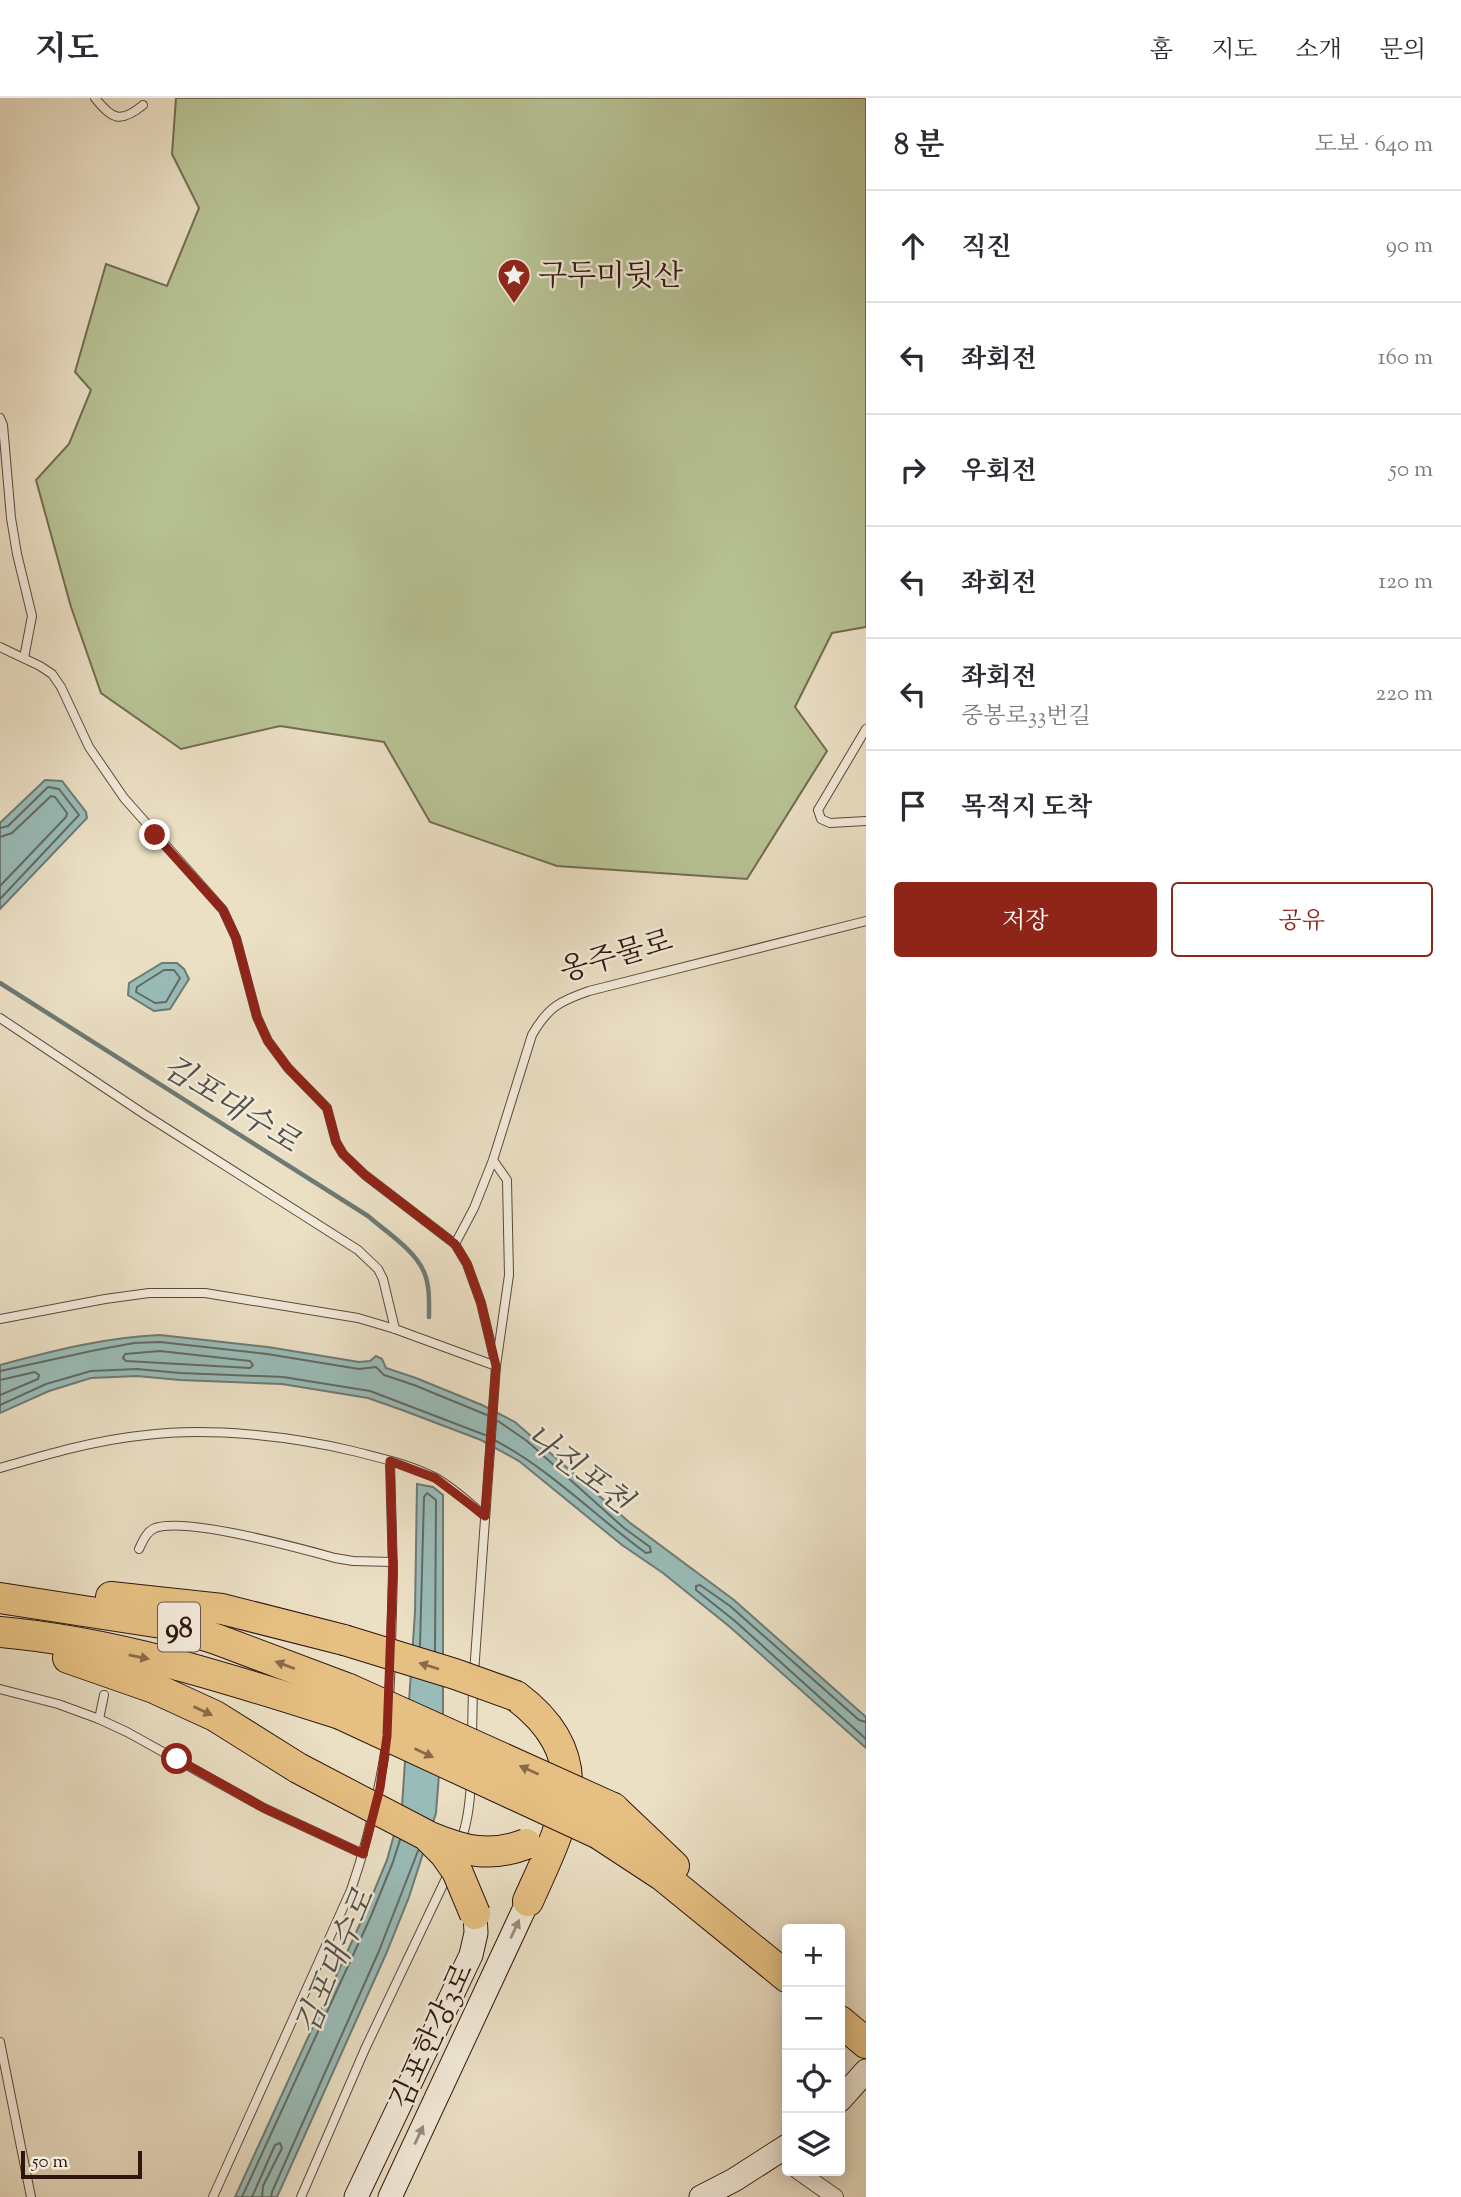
<!DOCTYPE html>
<html lang="ko">
<meta charset="utf-8">
<style>
body{margin:0;font-family:"Sorts Mill Goudy","Noto Serif KR",serif;background:#f7f7f7;color:#2b2b33}
.controls{position:absolute;right:21px;bottom:21px;display:grid;overflow:hidden;border-radius:7px;box-shadow:0 4px 18px #0003}
.controls button{width:63px;height:63px;display:grid;place-items:center;padding:0;border:0;border-bottom:2px solid #e1e1e2;background:#fff;color:#2b2b33;font:35px sans-serif}
.scale{position:absolute;left:21px;bottom:18px;width:121px;box-sizing:border-box;padding-left:7px;border:4px solid #2c160e;border-top:0;font-size:19px;line-height:24px;white-space:nowrap;color:#2c160e;-webkit-text-stroke:5px #f2ead9;paint-order:stroke}
.stop{position:absolute;width:21px;height:21px;margin:-16px;border:5px solid #8f2418;border-radius:50%;background:#fff}
.stop.end{background:#8f2418;border-color:#fff;box-shadow:0 2px 7px #0008}
.list{margin:0;padding:0;list-style:none}
h2{display:flex;justify-content:space-between;align-items:center;height:91px;margin:0;padding:0 28px;font-size:30px}
h2 small{font-size:23px;font-weight:400;color:#7c7c81}
.list li{display:grid;grid-template-columns:46px 1fr auto;gap:21px;align-items:center;box-sizing:border-box;height:112px;padding:0 28px;border-top:2px solid #e1e1e2}
.list b{display:block;font-size:26px;white-space:nowrap}
.list p{margin:0;font-size:23px;white-space:nowrap;color:#7c7c81}
.list em{font-size:23px;font-style:normal;color:#7c7c81}
.actions{display:flex;gap:14px;padding:21px 28px}
.actions a{flex:1;padding:16px 0;border:2px solid #8f2418;border-radius:7px;text-align:center;font-size:24px;color:#8f2418}
.actions .main{background:#8f2418;color:#fff}
.icon{flex:none;width:38px;height:38px;fill:none;stroke:currentColor;stroke-width:2;stroke-linecap:round;stroke-linejoin:round}
.map{position:relative;flex:none;width:866px;height:2099px;overflow:hidden}
header{display:flex;align-items:center;gap:42px;box-sizing:border-box;height:98px;padding:0 35px;background:#fff;border-bottom:2px solid #e1e1e2}
header strong{font-size:33px}
nav{display:flex;gap:38px;margin-inline-start:auto;font-size:24px}
main{display:flex}
aside{flex:1;background:#fff}
.map>svg:first-child{display:block}
.green{fill:#b7c294;stroke:#726c51;stroke-width:2}
.water{fill:#99bcb8;stroke:#6d7a74;stroke-width:2}
.lines{fill:none;stroke-linecap:round;stroke-linejoin:round}
.shore{stroke:#626963;stroke-width:2}
.stream{stroke:#6d7a74;stroke-width:4.5}
.lane-casing{stroke:#5c483c;stroke-width:10}
.street-casing{stroke:#5c483c;stroke-width:18}
.secondary-casing{stroke:#2c160e;stroke-width:25}
.highway-casing{stroke:#2c160e;stroke-width:32}
.lane{stroke:#f2ead9;stroke-width:8}
.street{stroke:#f2ead9;stroke-width:16}
.secondary{stroke:#f2ead9;stroke-width:23}
.highway{stroke:#e6c082;stroke-width:30}
.highway-bridge-casing{stroke:#2c160e;stroke-width:32;stroke-linecap:butt}
.highway-bridge{stroke:#e6c082;stroke-width:30}
.oneway{fill:#896b48}
.oneway2{fill:#998b7e}
.route{stroke:#8f2418;stroke-width:9}
.labels{text-anchor:middle;stroke-width:5;stroke-linejoin:round;paint-order:stroke}
.shield{fill:#f2ead9;stroke:#67564b;stroke-width:2}
.shield-label{font-size:28px;font-weight:bold;fill:#2c160e}
.poi-label{font-size:30px;fill:#2c160e;stroke:#f2ead9;text-anchor:start}
.street-label{font-size:30px;fill:#2c160e;stroke:#f2ead9}
.water-label{font-size:32px;font-style:italic;fill:#52504a;stroke:#f2ead9}
</style>
<header>
<strong>지도</strong>
<nav><a>홈</a><a>지도</a><a>소개</a><a>문의</a></nav>
</header>
<main>
<div class="map">
<svg width="866" height="2099" viewBox="0 0 866 2099">
<rect width="100%" height="100%" fill="#ebdfc4"/>
<filter id="stains"><feTurbulence type="fractalNoise" baseFrequency=".00286" numOctaves="4"/><feColorMatrix values="0 0 0 0 .2 0 0 0 0 .09 0 0 0 0 .02 0 0 0 .5 -.17"/></filter>
<radialGradient id="worn" r=".72"><stop offset=".6" stop-color="#630" stop-opacity="0"/><stop offset="1" stop-color="#630" stop-opacity=".3"/></radialGradient>
<polygon class="green" points="176,0 866,0 866,529 832,535 795,609 827,653 747,781 557,768 430,724 384,644 280,628 181,651 101,595 71,509 36,382 69,346 91,292 75,274 106,166 167,188 199,110 172,56"/>
<g class="water">
<polygon points="45,682 62,683 86,714 87,720 0,811 0,725"/>
<polygon points="162,865 177,865 184,871 189,881 170,911 154,913 128,897 129,885"/>
<path d="M 160,1237 L 268,1249 L 359,1264 L 370,1263 L 376,1258 L 382,1261 L 386,1270 L 416,1280 L 482,1307 L 515,1324 L 629,1424 L 734,1502 L 866,1619 L 866,1650 L 730,1529 L 663,1475 L 622,1447 L 519,1363 L 481,1342 L 402,1312 L 368,1300 L 282,1286 L 180,1282 L 137,1278 L 91,1280 L 49,1293 L 0,1315 L 0,1267 C 52,1253 106,1239 160,1237 Z"/>
<polygon points="417,1386 433,1389 443,1397 443,1625 436,1715 409,1799 386,1856 277,2099 235,2099 365,1815 387,1762 402,1708 415,1514"/>
</g>
<g class="lines">
<g class="shore">
<polyline points="0,730 8,728 48,689 59,691 79,717 0,801"/>
<polyline points="0,739 12,735 51,698 55,699 67,715 66,719 0,788"/>
<polygon points="164,872 174,872 180,880 166,904 155,905 136,894 137,889"/>
<polygon points="160,1253 250,1263 253,1267 250,1270 126,1263 123,1260 125,1256"/>
<polyline points="0,1273 96,1252 134,1245 160,1244 267,1256 359,1271 376,1269 384,1277 414,1287 487,1317"/>
<polyline points="0,1282 35,1274 39,1277 38,1281 0,1297"/>
<polyline points="0,1307 46,1286 91,1273 137,1271 180,1275 283,1279 370,1293 485,1337"/>
<path d="M 496,1343 C 551,1372 596,1419 646,1455 L 651,1454 L 650,1449 L 624,1430 L 527,1343 L 498,1323"/>
<polyline points="420,1548 424,1399 427,1395 436,1402 435,1553"/>
<polyline points="866,1624 859,1622 730,1508 700,1487 696,1488 696,1492 735,1523 866,1641"/>
<polyline points="242,2099 371,1818 393,1764 400,1742"/>
<polyline points="252,2099 275,2047 280,2045 282,2050 263,2088 262,2099"/>
<polyline points="271,2099 272,2094 379,1853 418,1753"/>
</g>
<path class="stream" d="M 0,885 L 368,1118 C 385,1133 415,1152 424,1174 C 430,1188 429,1204 429,1219"/>
<defs>
<g id="lane">
<path d="M 95,0 C 112,21 120,26 143,7"/>
<polyline points="0,320 3,327 11,420 17,456 32,518 24,560"/>
<polyline points="0,549 40,568 52,576 61,589 89,649 124,700 223,812 236,840 257,919 268,943 288,970 327,1010 336,1044 343,1056 365,1077 455,1146 467,1166 481,1205 496,1268 474,1575"/>
<polyline points="866,631 818,712 821,721 830,725 866,723"/>
<polyline points="0,920 144,1016 358,1152 378,1171 383,1181 395,1231"/>
<path d="M 455,1146 L 474,1110 L 493,1062 L 532,937 C 548,909 560,903 589,893 L 866,823"/>
<polyline points="0,1221 105,1201 149,1195 205,1195 358,1220 395,1231 496,1268 509,1177 507,1082 493,1062"/>
<polyline points="390,1363 393,1474 391,1549"/>
<path d="M 0,1370 C 48,1356 96,1342 146,1337 C 210,1329 290,1338 353,1353 C 380,1360 409,1366 434,1379 C 453,1389 469,1405 485,1418"/>
<path d="M 139,1451 C 143,1443 146,1434 155,1430 C 187,1419 299,1450 335,1460 L 353,1463 L 393,1464"/>
<polyline points="0,1591 58,1606 99,1621 127,1634 264,1710 363,1756"/>
<polyline points="389,1602 391,1562"/>
<polyline points="99,1621 104,1597"/>
<polyline points="472,1638 473,1588"/>
<path d="M 460,1745 C 468,1725 470,1705 471,1683"/>
<polyline points="0,1944 31,2099"/>
<path d="M 213,2099 L 351,1792 C 368,1743 379,1694 387,1642"/>
<polyline points="301,2099 365,1951 449,1774"/>
</g>
<polyline id="street" points="798,2073 835,2099"/>
<g id="secondary">
<polyline points="840,2002 866,1973"/>
<polyline points="356,2099 471,1857 476,1835 475,1816"/>
<polyline points="390,2099 528,1803"/>
<polyline points="701,2099 734,2082 787,2048"/>
</g>
<g id="highway">
<polyline points="111,1499 222,1511 344,1542"/>
<polyline points="0,1500 168,1526 216,1541 349,1591"/>
<path d="M 0,1534 C 116,1544 230,1581 340,1616"/>
<polyline points="68,1560 154,1590 215,1618 298,1670"/>
<path d="M 516,1598 C 600,1661 563,1725 528,1803"/>
<polyline points="613,1710 674,1768"/>
<polyline points="599,1736 663,1778 787,1879"/>
<polyline points="840,1923 866,1945"/>
</g>
</defs>
<use href="#lane" class="lane-casing"/>
<use href="#street" class="street-casing"/>
<use href="#secondary" class="secondary-casing"/>
<use href="#highway" class="highway-casing"/>
<use href="#lane" class="lane"/>
<use href="#street" class="street"/>
<use href="#secondary" class="secondary"/>
<use href="#highway" class="highway"/>
<defs>
<g id="highway-bridge">
<polyline points="344,1542 455,1576 516,1598"/>
<polyline points="349,1591 613,1710"/>
<polyline points="340,1616 599,1736"/>
<polyline points="298,1670 426,1737 445,1756 457,1773 475,1816"/>
<path d="M 430,1739 C 464,1753 490,1760 526,1746"/>
</g>
</defs>
<use href="#highway-bridge" class="highway-bridge-casing"/>
<use href="#highway-bridge" class="highway-bridge"/>
</g>
<defs><path id="oneway-solid" d="M-6-.8H1V-3.2L6.5 0L1 3.2V.8H-6Z" transform="scale(1.75)"/></defs>
<g class="oneway">
<use href="#oneway-solid" transform="translate(139 1559) rotate(12)"/>
<use href="#oneway-solid" transform="translate(285 1567) rotate(-159)"/>
<use href="#oneway-solid" transform="translate(429 1568) rotate(-163)"/>
<use href="#oneway-solid" transform="translate(203 1613) rotate(25)"/>
<use href="#oneway-solid" transform="translate(424 1655) rotate(25)"/>
<use href="#oneway-solid" transform="translate(529 1672) rotate(-156)"/>
</g>
<g class="oneway2">
<use href="#oneway-solid" transform="translate(515 1831) rotate(-65)"/>
<use href="#oneway-solid" transform="translate(419 2037) rotate(-65)"/>
</g>
<g class="lines">
<polyline class="route" points="155,737 223,812 236,840 257,919 268,943 288,970 327,1010 336,1044 343,1056 365,1077 455,1146 467,1166 481,1205 496,1268 485,1418 435,1380 390,1363 393,1474 387,1638 380,1690 363,1756 264,1710 177,1661"/>
</g>
<defs>
<symbol id="sight-pin" viewBox="-11 -11 22 30"><path d="M0 17L-7.5 6A9.5 9.5 0 1 1 7.5 6Z" fill="#8f2418" stroke="#f2ead9"/><path d="M0-6L1.8-2.2L6-1.7L2.9 1.2L3.7 5.4L0 3.3L-3.7 5.4L-2.9 1.2L-6-1.7L-1.8-2.2Z" fill="#fff"/></symbol>
</defs>
<g fill-rule="evenodd">
<use href="#sight-pin" x="495" y="158" width="38" height="52"/>
</g>
<g class="labels">
<rect class="shield" x="158" y="1504.5" width="42" height="49" rx="5"/>
<g class="shield-label">
<text x="179" y="1539">98</text>
</g>
<g class="poi-label">
<text x="538" y="187">구두미뒷산</text>
</g>
<g class="street-label">
<text transform="translate(616 857) rotate(-16)" y="10">옹주물로</text>
<text transform="translate(431 1938) rotate(-65)" y="10">김포한강3로</text>
</g>
<g class="water-label">
<text transform="translate(231 1005) rotate(32)" y="11">김포대수로</text>
<text transform="translate(579 1370) rotate(37)" y="11">나진포천</text>
<text transform="translate(334 1864) rotate(-67)" y="11">김포대수로</text>
</g>
</g>
<rect width="100%" height="100%" filter="url(#stains)"/>
<rect width="100%" height="100%" fill="url(#worn)"/>
</svg>
<div class="controls">
<button>+</button>
<button>−</button>
<button><svg class="icon" aria-label="locate" viewBox="0 0 24 24"><circle cx="12" cy="12" r="6"/><path d="M12 2v4M12 18v4M2 12h4M18 12h4"/></svg></button>
<button><svg class="icon" aria-label="layers" viewBox="0 0 24 24"><path d="M12 4l9 5-9 5-9-5zM3 14l9 5 9-5"/></svg></button>
</div>
<div class="scale">50 m</div>
<div class="stop" style="left:177px;top:1661px"></div>
<div class="stop end" style="left:155px;top:737px"></div>
</div>
<aside>
<h2>8 분<small>도보 · 640 m</small></h2>
<ul class="list">
<li><svg class="icon" aria-label="ahead" viewBox="0 0 24 24"><path d="M12 20V5M6 11l6-6 6 6"/></svg><div><b>직진</b></div><em>90 m</em></li>
<li><svg class="icon" aria-label="left" viewBox="0 0 24 24"><path d="M17 20v-9H6M10 6l-5 5 5 5"/></svg><div><b>좌회전</b></div><em>160 m</em></li>
<li><svg class="icon" aria-label="right" viewBox="0 0 24 24"><path d="M7 20v-9h11M14 6l5 5-5 5"/></svg><div><b>우회전</b></div><em>50 m</em></li>
<li><svg class="icon" aria-label="left" viewBox="0 0 24 24"><path d="M17 20v-9H6M10 6l-5 5 5 5"/></svg><div><b>좌회전</b></div><em>120 m</em></li>
<li><svg class="icon" aria-label="left" viewBox="0 0 24 24"><path d="M17 20v-9H6M10 6l-5 5 5 5"/></svg><div><b>좌회전</b><p>중봉로33번길</p></div><em>220 m</em></li>
<li><svg class="icon" aria-label="arrive" viewBox="0 0 24 24"><path d="M6 21V4h12l-3 4 3 4H6"/></svg><div><b>목적지 도착</b></div></li>
</ul>
<div class="actions"><a class="main">저장</a><a>공유</a></div>
</aside>
</main>
